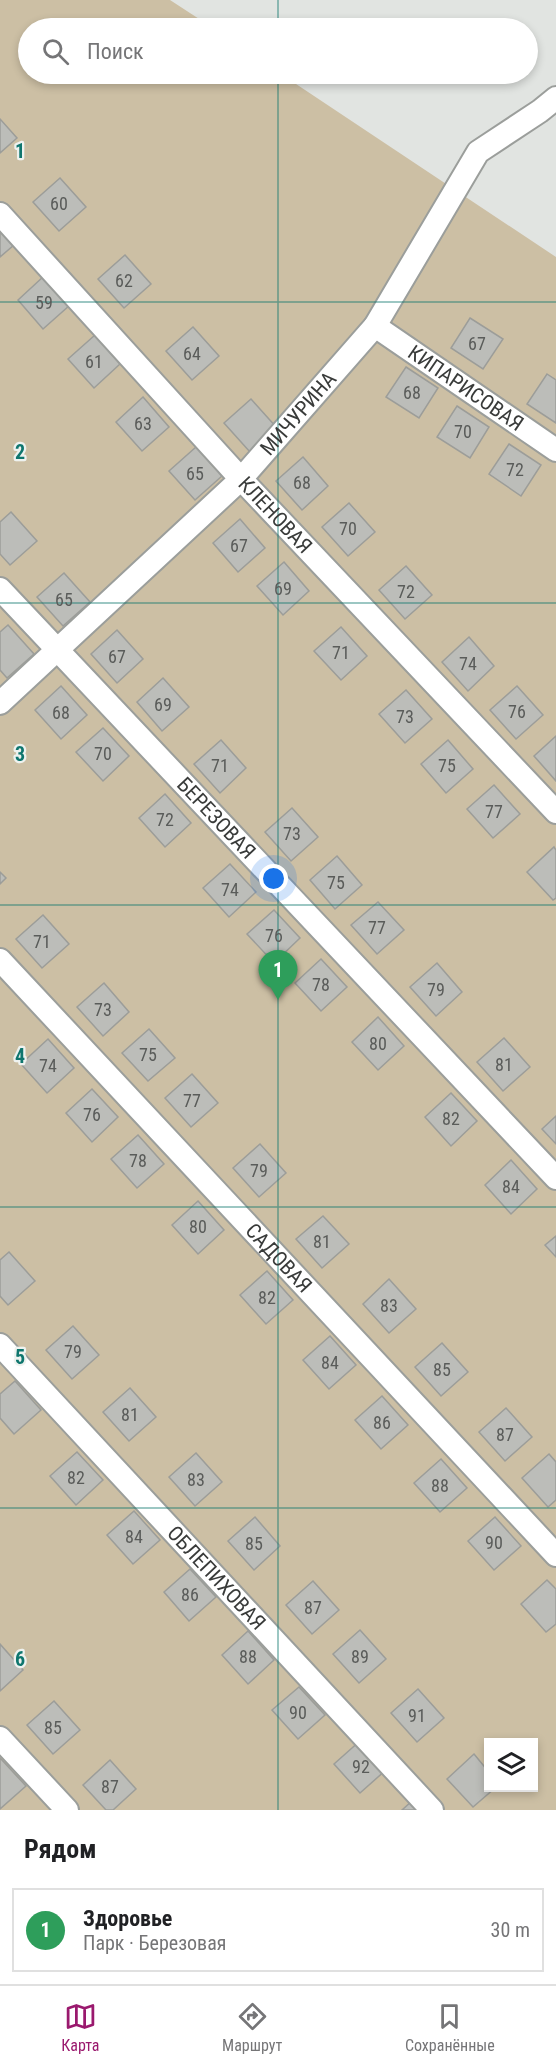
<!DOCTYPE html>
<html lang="ru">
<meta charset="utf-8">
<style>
body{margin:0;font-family:"Roboto Condensed",sans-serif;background:#f2f2f2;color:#202124}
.controls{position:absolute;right:18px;bottom:18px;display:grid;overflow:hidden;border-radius:0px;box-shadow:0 3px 9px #0003}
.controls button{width:54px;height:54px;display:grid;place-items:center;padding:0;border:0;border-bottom:2px solid #e0e0e0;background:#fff;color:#202124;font:30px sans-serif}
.you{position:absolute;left:274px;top:879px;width:21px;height:21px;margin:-15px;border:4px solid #fff;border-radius:50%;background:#1a73e8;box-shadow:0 0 0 9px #1a73e833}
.badge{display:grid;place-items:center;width:39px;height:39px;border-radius:50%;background:#9a196e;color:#fff;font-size:20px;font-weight:700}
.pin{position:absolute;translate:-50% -50px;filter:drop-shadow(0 2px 3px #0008)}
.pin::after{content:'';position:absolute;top:32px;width:21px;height:18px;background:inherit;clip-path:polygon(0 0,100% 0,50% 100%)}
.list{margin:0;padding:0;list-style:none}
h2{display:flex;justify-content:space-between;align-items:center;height:78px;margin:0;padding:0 24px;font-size:26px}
h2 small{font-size:20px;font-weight:400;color:#757577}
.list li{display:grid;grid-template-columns:39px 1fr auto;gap:18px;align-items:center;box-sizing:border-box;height:84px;margin:0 12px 12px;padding:0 12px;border:2px solid #e0e0e0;border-radius:0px}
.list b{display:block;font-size:22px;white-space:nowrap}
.list p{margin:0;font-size:20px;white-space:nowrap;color:#757577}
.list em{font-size:20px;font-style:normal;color:#757577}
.icon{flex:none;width:33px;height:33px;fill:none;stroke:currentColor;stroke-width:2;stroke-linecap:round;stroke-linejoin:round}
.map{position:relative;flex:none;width:556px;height:1810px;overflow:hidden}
.search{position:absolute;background:#fff;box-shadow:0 3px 9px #0003;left:18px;right:18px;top:18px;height:66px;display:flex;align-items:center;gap:15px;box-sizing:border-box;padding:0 21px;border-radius:33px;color:#757577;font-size:22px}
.sheet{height:174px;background:#fff}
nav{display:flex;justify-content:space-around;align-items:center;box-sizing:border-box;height:84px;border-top:2px solid #e0e0e0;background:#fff;font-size:16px;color:#757577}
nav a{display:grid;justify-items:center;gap:3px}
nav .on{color:#9a196e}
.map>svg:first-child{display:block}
.green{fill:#ccbfa4;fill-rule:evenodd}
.building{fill:#bcbdb9;stroke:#9c9d99;stroke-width:1.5}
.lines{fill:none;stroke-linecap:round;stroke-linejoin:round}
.street-casing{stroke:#9b9e9b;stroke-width:26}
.street{stroke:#fff;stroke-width:22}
.grid{fill:none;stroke:#0f766e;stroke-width:1.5;stroke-opacity:0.55}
.labels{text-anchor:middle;stroke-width:4.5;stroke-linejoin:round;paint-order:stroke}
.number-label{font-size:18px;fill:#5a5c5a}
.street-label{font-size:21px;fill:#393b3a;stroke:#eef2ef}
.grid-label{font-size:20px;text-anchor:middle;font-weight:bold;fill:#0f766e;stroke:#eef2ef;stroke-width:4.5;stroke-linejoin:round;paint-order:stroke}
</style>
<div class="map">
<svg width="556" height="1810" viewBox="0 0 556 1810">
<rect width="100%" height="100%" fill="#e1e4e1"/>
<path class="green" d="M 0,0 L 170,0 L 213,28 L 28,28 L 28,74 L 281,74 L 556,257 L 556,1810 L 0,1810 ZM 488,1742 L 534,1742 L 534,1788 L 488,1788 Z"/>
<g class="building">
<polygon points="0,119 17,138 0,153"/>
<polygon points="60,178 86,207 59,231 33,202"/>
<polygon points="0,230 14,245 0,257"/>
<polygon points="125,255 151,284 124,308 98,279"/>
<polygon points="44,276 70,305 43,329 18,300"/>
<polygon points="470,318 503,339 483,369 451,348"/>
<polygon points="193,327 219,356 192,380 166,351"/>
<polygon points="95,335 120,364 94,388 68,359"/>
<polygon points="406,367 438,388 419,418 386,397"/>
<polygon points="547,374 556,380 556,423 527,404"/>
<polygon points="143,397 169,427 142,451 116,422"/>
<polygon points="251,399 277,428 250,452 224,423"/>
<polygon points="457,406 489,427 470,458 437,437"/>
<polygon points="509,444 541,465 521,496 489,474"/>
<polygon points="196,447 222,476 195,500 169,471"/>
<polygon points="303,457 328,486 302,510 276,481"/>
<polygon points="349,503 375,532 348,556 322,527"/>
<polygon points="11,512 37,541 10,565 0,554 0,522"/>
<polygon points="240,519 265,548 238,572 213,543"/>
<polygon points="284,562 309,591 283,615 257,586"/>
<polygon points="406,566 432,595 405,619 379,590"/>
<polygon points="64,573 90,602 63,626 37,597"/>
<polygon points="8,625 34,654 7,678 0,670 0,632"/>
<polygon points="341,627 367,656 341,680 314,651"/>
<polygon points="117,630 143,659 117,683 91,654"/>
<polygon points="469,637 494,666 468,691 442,662"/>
<polygon points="163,678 189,707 162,731 137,702"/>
<polygon points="61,686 87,715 61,739 35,710"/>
<polygon points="517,686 543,715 516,739 490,710"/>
<polygon points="406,690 432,719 405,743 379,714"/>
<polygon points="103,728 129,756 103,781 76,752"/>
<polygon points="556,736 556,781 534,756"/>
<polygon points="221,740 246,768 220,793 194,764"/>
<polygon points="448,740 473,769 446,793 421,764"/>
<polygon points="494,785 520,814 493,838 467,809"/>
<polygon points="165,794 191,823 165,847 139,818"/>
<polygon points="292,808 318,837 291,861 265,832"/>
<polygon points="554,847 556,850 556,898 553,900 527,872"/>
<polygon points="337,856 362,885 335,909 310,880"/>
<polygon points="230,864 256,892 229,917 203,888"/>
<polygon points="0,872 6,878 0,884"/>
<polygon points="378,902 404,930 377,954 351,925"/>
<polygon points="274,910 300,938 274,963 247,934"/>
<polygon points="43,915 69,944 42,968 16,939"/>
<polygon points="321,959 347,987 321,1011 295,983"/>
<polygon points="437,963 462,992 436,1016 410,987"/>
<polygon points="104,983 129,1012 103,1036 77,1007"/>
<polygon points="378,1017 404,1046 378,1070 352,1042"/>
<polygon points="149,1029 175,1058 148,1081 122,1053"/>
<polygon points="504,1038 530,1067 503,1091 477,1062"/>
<polygon points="48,1039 74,1068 47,1093 21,1064"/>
<polygon points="192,1074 218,1103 191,1127 165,1098"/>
<polygon points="92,1089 118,1117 92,1142 66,1113"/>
<polygon points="451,1093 477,1121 451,1146 425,1117"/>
<polygon points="556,1116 556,1144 542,1129"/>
<polygon points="138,1135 164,1164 137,1188 111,1159"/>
<polygon points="260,1144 286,1173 259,1197 233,1168"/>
<polygon points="511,1160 537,1189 511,1214 485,1185"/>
<polygon points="198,1201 224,1230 198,1254 172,1225"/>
<polygon points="323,1216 349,1244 322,1268 296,1239"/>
<polygon points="556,1236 556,1257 545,1245"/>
<polygon points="9,1252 35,1281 8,1305 0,1296 0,1260"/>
<polygon points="267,1271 293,1300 266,1324 240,1295"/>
<polygon points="389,1279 416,1309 389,1333 363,1304"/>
<polygon points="73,1326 99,1355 72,1379 46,1350"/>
<polygon points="330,1336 356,1365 329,1389 303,1360"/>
<polygon points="442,1343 468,1372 441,1396 415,1367"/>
<polygon points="15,1381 41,1410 14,1434 0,1418 0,1394"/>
<polygon points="130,1388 156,1417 129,1441 103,1412"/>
<polygon points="382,1396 408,1425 381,1449 355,1420"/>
<polygon points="506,1408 532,1437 505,1461 479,1432"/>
<polygon points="77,1452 103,1480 76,1505 50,1476"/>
<polygon points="196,1453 222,1482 195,1506 169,1477"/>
<polygon points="549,1454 556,1462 556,1500 548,1507 522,1478"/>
<polygon points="441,1459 467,1488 440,1512 414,1483"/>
<polygon points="134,1511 160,1540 133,1564 107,1535"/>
<polygon points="255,1517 280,1546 254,1570 228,1541"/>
<polygon points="495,1517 521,1546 494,1570 468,1541"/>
<polygon points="190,1569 216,1597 189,1621 164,1592"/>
<polygon points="547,1580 556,1589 556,1624 546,1632 521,1604"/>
<polygon points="313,1581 339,1610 312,1634 286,1605"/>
<polygon points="360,1630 386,1659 359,1683 333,1654"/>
<polygon points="248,1631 274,1660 248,1684 222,1655"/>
<polygon points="0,1644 23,1670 0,1691"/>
<polygon points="299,1687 325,1715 298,1739 272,1710"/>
<polygon points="418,1689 444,1718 417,1742 391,1713"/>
<polygon points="54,1701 80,1730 53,1754 27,1725"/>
<polygon points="361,1740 387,1769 360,1793 334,1764"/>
<polygon points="474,1754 488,1771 488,1788 495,1788 473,1807 447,1779"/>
<polygon points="0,1758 26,1786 0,1809"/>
<polygon points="110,1760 136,1789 113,1810 106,1810 83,1785"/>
<polygon points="413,1800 421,1810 402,1810"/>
</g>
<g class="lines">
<defs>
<g id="street">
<path id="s1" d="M 0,214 L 241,479 L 556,812"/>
<path id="s2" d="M 375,326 L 556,450"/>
<path id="s3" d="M 0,589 L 556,1178"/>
<path id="s4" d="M 0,703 L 241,479 L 375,326 L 478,152 L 540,111 L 556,98"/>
<path id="s5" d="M 0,960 L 556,1555"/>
<path id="s6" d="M 0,1345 L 432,1810"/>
<polyline points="0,1738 67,1810"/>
</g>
</defs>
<use href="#street" class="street-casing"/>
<use href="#street" class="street"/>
</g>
<path class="grid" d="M 278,0 L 278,28M 278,74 L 278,1810M 0,302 L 556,302M 0,603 L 556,603M 0,905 L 556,905M 0,1207 L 556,1207M 0,1508 L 556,1508"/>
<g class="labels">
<g class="number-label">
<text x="59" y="210">60</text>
<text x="124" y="287">62</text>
<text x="44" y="309">59</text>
<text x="477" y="350">67</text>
<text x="192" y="360">64</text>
<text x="94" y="368">61</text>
<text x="412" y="399">68</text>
<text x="143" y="430">63</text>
<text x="463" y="438">70</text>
<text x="515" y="476">72</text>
<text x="195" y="480">65</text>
<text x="302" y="489">68</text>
<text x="348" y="535">70</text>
<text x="239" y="552">67</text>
<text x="283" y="595">69</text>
<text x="406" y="598">72</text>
<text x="64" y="606">65</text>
<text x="341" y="659">71</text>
<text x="117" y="663">67</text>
<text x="468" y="670">74</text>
<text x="163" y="711">69</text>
<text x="517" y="718">76</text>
<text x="61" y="719">68</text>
<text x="405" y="723">73</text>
<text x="103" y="760">70</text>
<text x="220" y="772">71</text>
<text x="447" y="772">75</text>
<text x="494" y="818">77</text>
<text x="165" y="826">72</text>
<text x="292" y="840">73</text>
<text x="336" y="889">75</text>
<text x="230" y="896">74</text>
<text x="377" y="934">77</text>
<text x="274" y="942">76</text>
<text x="42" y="948">71</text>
<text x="321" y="991">78</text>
<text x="436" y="996">79</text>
<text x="103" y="1016">73</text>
<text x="378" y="1050">80</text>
<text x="148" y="1061">75</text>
<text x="504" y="1071">81</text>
<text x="48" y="1072">74</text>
<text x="192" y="1107">77</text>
<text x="92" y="1121">76</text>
<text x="451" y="1125">82</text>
<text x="138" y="1167">78</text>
<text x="259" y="1177">79</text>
<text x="511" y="1193">84</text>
<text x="198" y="1233">80</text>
<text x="322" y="1248">81</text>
<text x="267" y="1304">82</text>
<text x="389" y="1312">83</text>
<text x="73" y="1358">79</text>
<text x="330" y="1369">84</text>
<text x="442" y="1376">85</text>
<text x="130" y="1421">81</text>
<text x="382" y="1429">86</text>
<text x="505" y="1441">87</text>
<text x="76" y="1484">82</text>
<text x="196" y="1486">83</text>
<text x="440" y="1492">88</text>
<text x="134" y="1543">84</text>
<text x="494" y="1549">90</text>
<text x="254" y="1550">85</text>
<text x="190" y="1601">86</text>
<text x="313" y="1614">87</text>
<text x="248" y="1663">88</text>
<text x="360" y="1663">89</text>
<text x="298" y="1719">90</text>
<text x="417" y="1722">91</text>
<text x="53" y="1734">85</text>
<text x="361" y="1773">92</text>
<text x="110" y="1793">87</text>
</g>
<g class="street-label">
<text dy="7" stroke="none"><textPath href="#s2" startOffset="110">КИПАРИСОВАЯ</textPath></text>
<text dy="7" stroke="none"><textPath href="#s4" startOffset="416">МИЧУРИНА</textPath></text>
<text dy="7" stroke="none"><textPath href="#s1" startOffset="408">КЛЕНОВАЯ</textPath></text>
<text dy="7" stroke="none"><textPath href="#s3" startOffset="315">БЕРЕЗОВАЯ</textPath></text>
<text dy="7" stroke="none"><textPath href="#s5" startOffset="408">САДОВАЯ</textPath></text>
<text dy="7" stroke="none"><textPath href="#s6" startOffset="318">ОБЛЕПИХОВАЯ</textPath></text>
</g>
</g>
<g class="grid-label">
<text x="20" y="158">1</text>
<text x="20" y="459">2</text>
<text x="20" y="761">3</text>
<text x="20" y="1063">4</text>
<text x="20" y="1364">5</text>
<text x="20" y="1666">6</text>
</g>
</svg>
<div class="controls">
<button><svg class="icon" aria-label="layers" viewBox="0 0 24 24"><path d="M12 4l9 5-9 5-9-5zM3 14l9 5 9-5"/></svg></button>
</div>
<div class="you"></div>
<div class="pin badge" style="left:278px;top:1000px;background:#2e9e5b">1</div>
<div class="search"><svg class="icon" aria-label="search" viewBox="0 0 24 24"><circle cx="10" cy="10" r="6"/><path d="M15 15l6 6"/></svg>Поиск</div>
</div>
<section class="sheet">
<h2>Рядом<small></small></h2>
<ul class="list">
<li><span class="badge" style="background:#2e9e5b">1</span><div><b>Здоровье</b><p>Парк · Березовая</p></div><em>30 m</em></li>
</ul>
</section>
<nav>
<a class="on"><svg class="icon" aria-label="map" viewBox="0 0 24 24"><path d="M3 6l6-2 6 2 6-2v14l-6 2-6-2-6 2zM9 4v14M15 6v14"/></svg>Карта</a>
<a><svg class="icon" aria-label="directions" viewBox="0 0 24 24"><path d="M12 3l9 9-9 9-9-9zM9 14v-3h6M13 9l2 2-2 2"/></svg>Маршрут</a>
<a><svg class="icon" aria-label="saved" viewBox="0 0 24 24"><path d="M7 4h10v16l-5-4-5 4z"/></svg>Сохранённые</a>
</nav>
